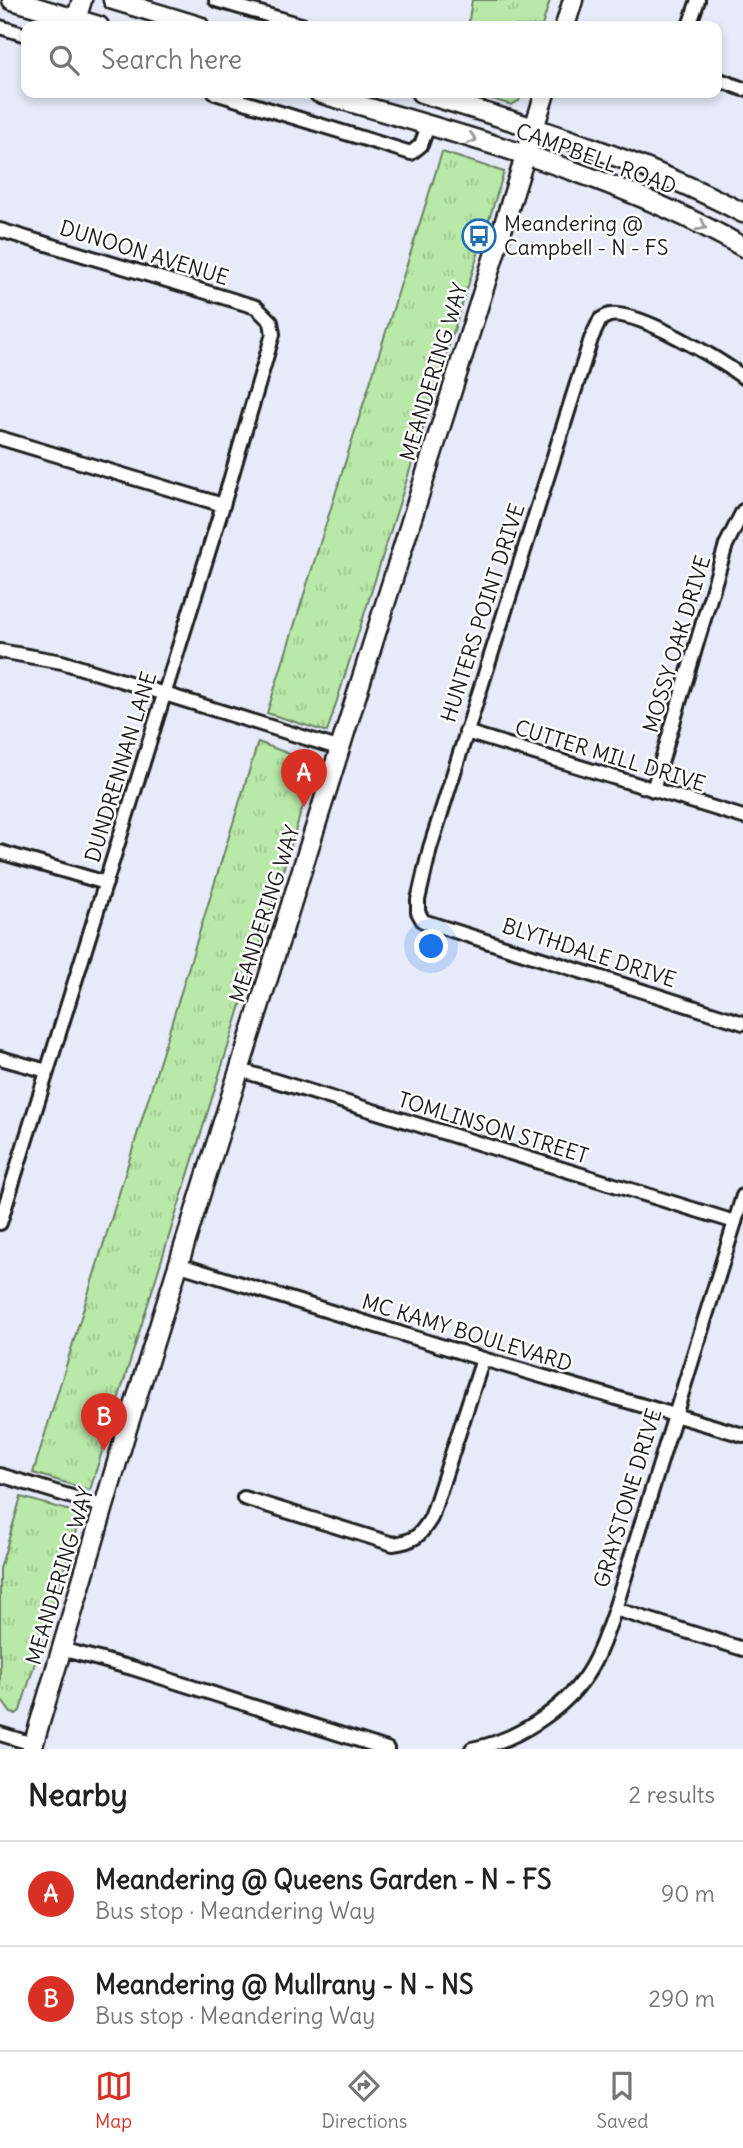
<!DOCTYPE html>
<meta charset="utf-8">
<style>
body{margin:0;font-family:Delius,sans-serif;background:#f6f6f6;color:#202124}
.you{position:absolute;left:432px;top:947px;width:24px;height:24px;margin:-18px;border:5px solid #fff;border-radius:50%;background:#1a73e8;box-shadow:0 0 0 10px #1a73e833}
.badge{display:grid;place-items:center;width:46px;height:46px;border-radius:50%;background:#d93025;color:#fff;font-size:23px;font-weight:700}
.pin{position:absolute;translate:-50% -58px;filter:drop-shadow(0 2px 4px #0008)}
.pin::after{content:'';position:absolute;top:37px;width:24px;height:21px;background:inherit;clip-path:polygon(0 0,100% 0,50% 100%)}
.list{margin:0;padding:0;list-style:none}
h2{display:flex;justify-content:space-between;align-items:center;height:91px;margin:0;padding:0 28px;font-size:30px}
h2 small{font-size:23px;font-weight:400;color:#757577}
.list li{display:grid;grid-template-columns:46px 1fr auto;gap:21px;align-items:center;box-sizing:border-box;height:105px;padding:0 28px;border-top:2px solid #e0e0e0}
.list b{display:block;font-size:26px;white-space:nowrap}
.list p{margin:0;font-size:23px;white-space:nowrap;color:#757577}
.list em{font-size:23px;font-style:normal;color:#757577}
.icon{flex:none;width:38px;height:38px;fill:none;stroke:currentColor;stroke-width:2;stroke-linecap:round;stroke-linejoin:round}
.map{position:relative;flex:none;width:743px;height:1749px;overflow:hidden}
.search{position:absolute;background:#fff;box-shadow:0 4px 10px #0003;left:21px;right:21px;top:21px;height:77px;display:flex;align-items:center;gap:18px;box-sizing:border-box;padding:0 24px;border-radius:14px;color:#757577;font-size:26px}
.sheet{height:301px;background:#fff}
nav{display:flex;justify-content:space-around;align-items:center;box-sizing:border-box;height:98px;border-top:2px solid #e0e0e0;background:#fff;font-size:19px;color:#757577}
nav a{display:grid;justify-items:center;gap:4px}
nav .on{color:#d93025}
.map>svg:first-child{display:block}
.park{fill:url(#park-tufts);stroke:#6a8262;stroke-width:2}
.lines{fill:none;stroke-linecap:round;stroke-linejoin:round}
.street-casing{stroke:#1c1c1c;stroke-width:18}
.secondary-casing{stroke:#1c1c1c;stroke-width:23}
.street{stroke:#fff;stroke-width:12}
.secondary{stroke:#fff;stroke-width:18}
.oneway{stroke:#999}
.labels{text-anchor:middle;stroke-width:5;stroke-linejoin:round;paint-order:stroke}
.street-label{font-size:21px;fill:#1c1c1c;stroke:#fff}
.poi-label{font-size:21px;fill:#1c1c1c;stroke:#fff;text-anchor:start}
</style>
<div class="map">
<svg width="743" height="1749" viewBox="0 0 743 1749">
<defs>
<pattern id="park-tufts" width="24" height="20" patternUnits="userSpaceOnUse" patternTransform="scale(1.75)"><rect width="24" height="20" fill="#b9e9a8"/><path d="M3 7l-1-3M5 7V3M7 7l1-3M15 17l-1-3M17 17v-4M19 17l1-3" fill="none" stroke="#9ec790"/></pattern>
</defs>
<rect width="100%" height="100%" fill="#e6eaf9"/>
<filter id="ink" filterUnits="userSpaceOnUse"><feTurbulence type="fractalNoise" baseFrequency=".0143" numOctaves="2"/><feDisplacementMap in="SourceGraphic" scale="14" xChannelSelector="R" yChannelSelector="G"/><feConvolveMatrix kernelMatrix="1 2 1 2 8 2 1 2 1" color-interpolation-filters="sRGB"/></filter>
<g filter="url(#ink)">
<g class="park">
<polygon points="472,0 550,0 542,26 468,26"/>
<polygon points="474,93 522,93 519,101 511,105"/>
<polygon points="442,152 504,172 327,732 267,713"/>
<polygon points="258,742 316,764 90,1490 33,1473"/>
<polygon points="21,1497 81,1514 20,1711 16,1714 11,1713 0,1698 0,1569"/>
</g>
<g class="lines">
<defs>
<g id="street">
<polyline points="216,0 304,26"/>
<polyline points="689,26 698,0"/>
<polyline points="0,27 26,35"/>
<polyline points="717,79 743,89"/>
<polyline points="215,93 411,153 421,145 428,126"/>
<polyline points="0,230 256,307 271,322 273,334 223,505 0,1223"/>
<path d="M 743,377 C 720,360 638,310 610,315 C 606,316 603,318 600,320 L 591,339 L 430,848 L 418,900 L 418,912 L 423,921 L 743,1023"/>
<polyline points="0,438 223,505"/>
<polyline points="0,651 62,662 341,749"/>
<polyline points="466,732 743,817"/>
<polyline points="653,790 726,545 743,511"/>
<polyline points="0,852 106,883"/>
<polyline points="0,1058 47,1071"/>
<polyline points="240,1070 735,1222"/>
<polyline points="180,1265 483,1359 743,1435"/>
<polyline points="0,1475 105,1507"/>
<path d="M 244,1498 L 393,1544 C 415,1541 420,1536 431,1518 L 483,1359"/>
<polyline points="615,1609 743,1649"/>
<polyline points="61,1649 132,1668 387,1749"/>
<polyline points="0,1734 33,1744"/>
<path d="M 472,1749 C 515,1741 563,1711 587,1674 C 600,1654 607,1631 615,1609 L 743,1196"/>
</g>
<g id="secondary">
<polyline points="12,0 99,26"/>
<polyline points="113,0 199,26"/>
<polyline points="74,26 82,0"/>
<polyline points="565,26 573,0"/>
<path d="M 319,93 C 462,136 612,172 743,247"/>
<path d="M 421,93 C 531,126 641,159 743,213"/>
<polyline points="32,1749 126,1432 545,93"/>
</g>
</defs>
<use href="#street" class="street-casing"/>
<use href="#secondary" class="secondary-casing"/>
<use href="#street" class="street"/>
<use href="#secondary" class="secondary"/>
</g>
<defs><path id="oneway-chevron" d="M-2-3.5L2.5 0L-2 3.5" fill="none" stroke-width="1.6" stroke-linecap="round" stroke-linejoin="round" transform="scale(1.75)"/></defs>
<g class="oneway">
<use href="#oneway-chevron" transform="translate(472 139) rotate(17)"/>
<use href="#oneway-chevron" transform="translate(702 226) rotate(27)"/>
</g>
</g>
<defs>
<symbol id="bus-ring" viewBox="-11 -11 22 22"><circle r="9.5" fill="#fff" stroke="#1f6fb2" stroke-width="1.5"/><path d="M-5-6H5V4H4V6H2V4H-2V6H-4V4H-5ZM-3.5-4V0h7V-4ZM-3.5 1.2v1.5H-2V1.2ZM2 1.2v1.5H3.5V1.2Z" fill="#1f6fb2"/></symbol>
</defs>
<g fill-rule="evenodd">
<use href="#bus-ring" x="460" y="217" width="38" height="38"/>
</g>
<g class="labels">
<g class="street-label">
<text transform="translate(596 159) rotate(20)" y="7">CAMPBELL ROAD</text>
<text transform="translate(144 253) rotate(17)" y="7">DUNOON AVENUE</text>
<text transform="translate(434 372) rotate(-73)" y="7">MEANDERING WAY</text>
<text transform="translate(483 613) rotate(-72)" y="7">HUNTERS POINT DRIVE</text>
<text transform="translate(677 644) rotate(-73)" y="7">MOSSY OAK DRIVE</text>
<text transform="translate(610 756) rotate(17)" y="7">CUTTER MILL DRIVE</text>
<text transform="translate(121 767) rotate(-73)" y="7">DUNDRENNAN LANE</text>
<text transform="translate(265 914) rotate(-72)" y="7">MEANDERING WAY</text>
<text transform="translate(589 953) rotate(18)" y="7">BLYTHDALE DRIVE</text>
<text transform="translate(493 1128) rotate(17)" y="7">TOMLINSON STREET</text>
<text transform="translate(467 1333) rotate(17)" y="7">MC KAMY BOULEVARD</text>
<text transform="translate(628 1498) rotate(-73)" y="7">GRAYSTONE DRIVE</text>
<text transform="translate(60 1576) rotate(-73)" y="7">MEANDERING WAY</text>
</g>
<g class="poi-label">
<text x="504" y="231">Meandering @<tspan x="504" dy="24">Campbell - N - FS</tspan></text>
</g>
</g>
</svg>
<div class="you"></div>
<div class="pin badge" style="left:304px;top:807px">A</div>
<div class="pin badge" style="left:104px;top:1451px">B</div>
<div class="search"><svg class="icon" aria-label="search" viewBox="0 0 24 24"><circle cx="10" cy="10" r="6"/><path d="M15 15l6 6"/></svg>Search here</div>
</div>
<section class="sheet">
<h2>Nearby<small>2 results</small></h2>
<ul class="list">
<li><span class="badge">A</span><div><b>Meandering @ Queens Garden - N - FS</b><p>Bus stop · Meandering Way</p></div><em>90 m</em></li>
<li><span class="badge">B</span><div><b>Meandering @ Mullrany - N - NS</b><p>Bus stop · Meandering Way</p></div><em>290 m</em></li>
</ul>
</section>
<nav>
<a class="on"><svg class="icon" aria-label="map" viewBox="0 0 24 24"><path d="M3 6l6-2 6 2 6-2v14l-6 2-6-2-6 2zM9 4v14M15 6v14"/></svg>Map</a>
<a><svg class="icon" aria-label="directions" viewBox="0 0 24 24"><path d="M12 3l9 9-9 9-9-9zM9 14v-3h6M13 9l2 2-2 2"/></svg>Directions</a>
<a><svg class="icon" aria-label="saved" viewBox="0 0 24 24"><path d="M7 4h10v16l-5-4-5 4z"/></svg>Saved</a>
</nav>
